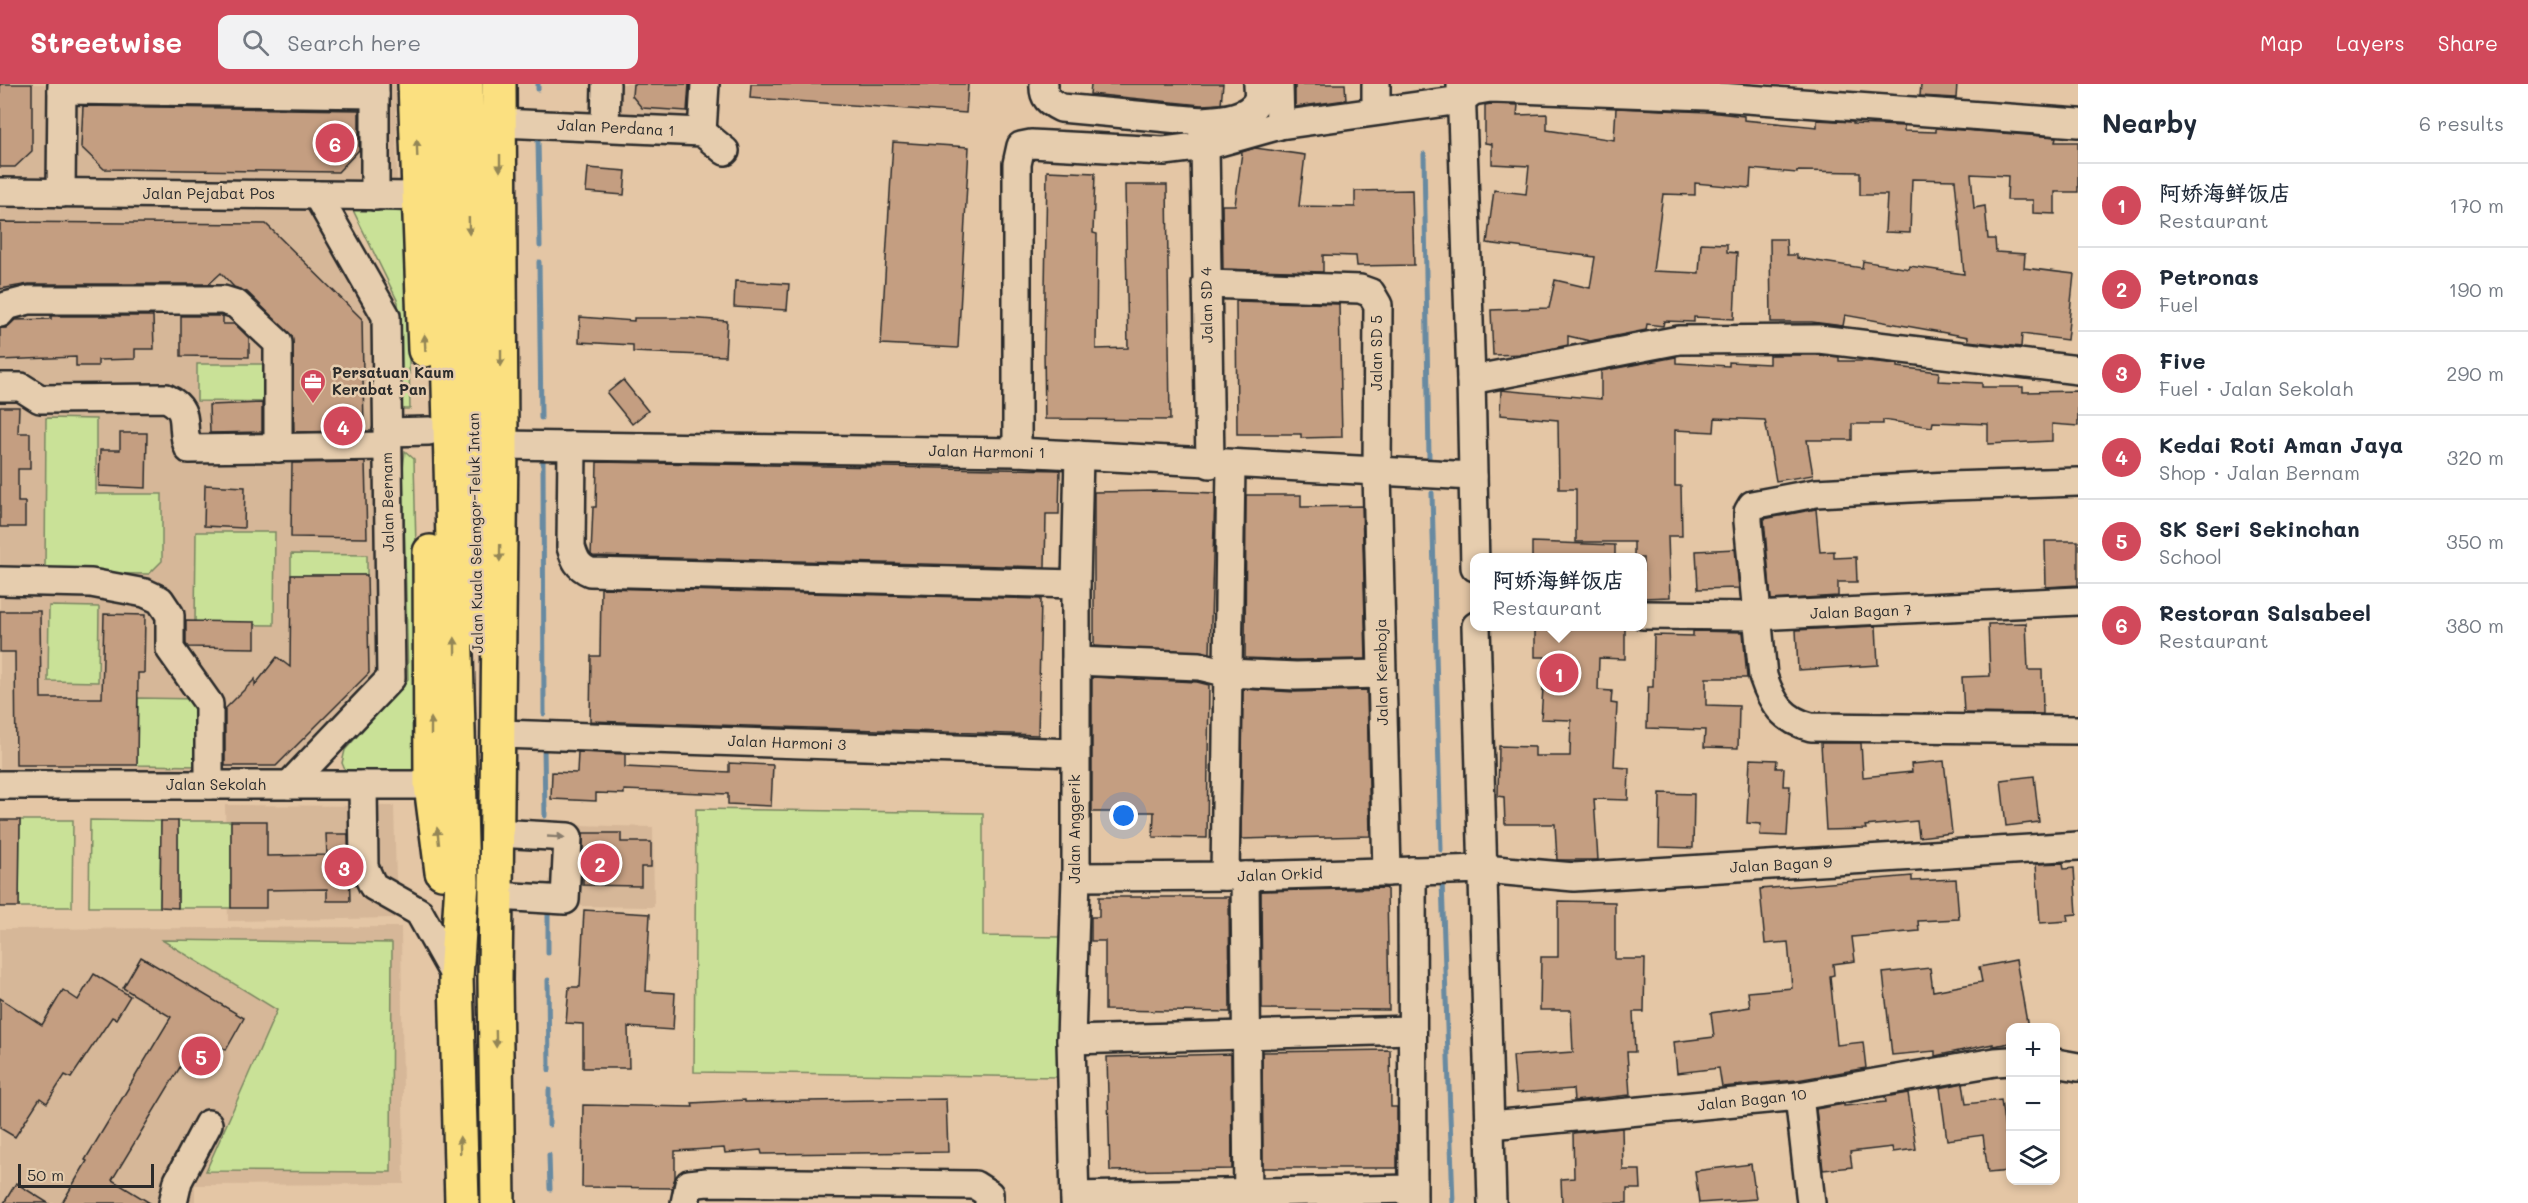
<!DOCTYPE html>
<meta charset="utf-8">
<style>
body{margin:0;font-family:Mali,"LXGW WenKai TC",sans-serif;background:#f2f2f3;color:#1f2937}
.controls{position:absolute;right:18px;bottom:18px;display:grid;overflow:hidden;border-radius:12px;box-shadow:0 3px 9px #0003}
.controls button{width:54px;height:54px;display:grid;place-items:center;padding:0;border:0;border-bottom:2px solid #e0e1e3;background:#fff;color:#1f2937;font:30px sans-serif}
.scale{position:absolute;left:18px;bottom:15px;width:136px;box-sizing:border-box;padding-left:6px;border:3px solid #2b2b2b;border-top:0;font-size:16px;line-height:21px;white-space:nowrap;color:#2b2b2b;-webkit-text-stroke:4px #e6cdae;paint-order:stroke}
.you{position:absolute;left:1124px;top:732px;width:21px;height:21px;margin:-15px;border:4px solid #fff;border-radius:50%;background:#1a73e8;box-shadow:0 0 0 9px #1a73e833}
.badge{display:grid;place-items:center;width:39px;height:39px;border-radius:50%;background:#d1495b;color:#fff;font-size:20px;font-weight:700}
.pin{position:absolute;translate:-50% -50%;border:3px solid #fff;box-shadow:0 2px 6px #0006}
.popup{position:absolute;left:1470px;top:469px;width:177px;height:78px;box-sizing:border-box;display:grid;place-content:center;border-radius:12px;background:#fff;filter:drop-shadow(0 2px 4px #0005);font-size:20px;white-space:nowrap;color:#747a83}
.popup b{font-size:22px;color:#1f2937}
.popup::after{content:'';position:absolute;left:50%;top:100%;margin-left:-12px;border:12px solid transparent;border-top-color:#fff}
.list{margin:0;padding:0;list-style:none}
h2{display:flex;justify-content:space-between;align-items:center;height:78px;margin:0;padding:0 24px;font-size:26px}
h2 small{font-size:20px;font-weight:400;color:#747a83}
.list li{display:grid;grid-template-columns:39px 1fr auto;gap:18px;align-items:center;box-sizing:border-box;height:84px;padding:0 24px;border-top:2px solid #e0e1e3}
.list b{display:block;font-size:22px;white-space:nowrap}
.list p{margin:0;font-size:20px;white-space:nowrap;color:#747a83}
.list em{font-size:20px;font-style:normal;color:#747a83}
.icon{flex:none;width:33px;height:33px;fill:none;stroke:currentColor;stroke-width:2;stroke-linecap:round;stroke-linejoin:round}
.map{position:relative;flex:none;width:2078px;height:1119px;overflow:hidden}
header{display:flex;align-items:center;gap:36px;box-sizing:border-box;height:84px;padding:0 30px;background:#d1495b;color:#fff}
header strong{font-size:28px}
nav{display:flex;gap:33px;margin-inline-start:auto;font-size:21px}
.search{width:420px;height:54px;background:#f2f2f3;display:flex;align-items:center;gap:15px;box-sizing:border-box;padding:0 21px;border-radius:12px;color:#747a83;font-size:22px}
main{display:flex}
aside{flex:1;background:#fff}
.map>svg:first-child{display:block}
.built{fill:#d6b798}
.green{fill:#c9e197;stroke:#7a8661;stroke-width:1.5}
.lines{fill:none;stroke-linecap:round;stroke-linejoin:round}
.stream{stroke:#688aa1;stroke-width:5}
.building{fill:#c49e81;stroke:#2b2b2b;stroke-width:1.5}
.minor-casing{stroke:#2b2b2b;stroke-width:32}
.highway-casing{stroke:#2b2b2b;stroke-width:38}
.minor{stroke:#e6cdae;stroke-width:27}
.highway{stroke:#fbe080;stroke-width:33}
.oneway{fill:#938656}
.oneway2{fill:#887c6c}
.labels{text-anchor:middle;stroke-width:5;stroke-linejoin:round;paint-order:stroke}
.street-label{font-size:15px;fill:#2b2b2b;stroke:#e6cdae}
.poi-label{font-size:15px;font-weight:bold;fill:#2b2b2b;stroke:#e6cdae;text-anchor:start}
</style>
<header>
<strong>Streetwise</strong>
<div class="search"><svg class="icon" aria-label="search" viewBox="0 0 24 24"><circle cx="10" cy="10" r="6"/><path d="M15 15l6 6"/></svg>Search here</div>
<nav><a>Map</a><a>Layers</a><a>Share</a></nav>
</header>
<main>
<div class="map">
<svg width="2078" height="1119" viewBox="0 0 2078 1119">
<rect width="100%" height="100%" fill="#e4c6a5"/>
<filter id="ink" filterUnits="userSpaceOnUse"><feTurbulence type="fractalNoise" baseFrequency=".0167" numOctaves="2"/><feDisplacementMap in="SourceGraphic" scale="12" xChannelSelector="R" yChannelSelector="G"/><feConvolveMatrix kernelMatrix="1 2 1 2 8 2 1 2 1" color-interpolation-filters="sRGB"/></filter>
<g filter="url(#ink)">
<g class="built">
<polygon points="0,0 50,0 51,102 0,101"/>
<polygon points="55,0 396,0 397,120 316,122 380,234 385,590 285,693 0,694 0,117 55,118"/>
<polygon points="614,0 701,0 698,41 614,36"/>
<polygon points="225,721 394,722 397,834 228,837"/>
<polygon points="576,741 653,743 654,823 576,822"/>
<polygon points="401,843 404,1100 195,1101 195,1119 0,1119 0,845"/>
</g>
<g class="green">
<polygon points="352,124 406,128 410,325 401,325 398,218"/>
<polygon points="197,280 276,280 276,318 197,317"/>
<polygon points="46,334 96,335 96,410 162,410 162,477 149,490 45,489"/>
<polygon points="405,367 414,375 419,599 418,688 345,686 342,679 345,666 408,595 403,385"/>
<polygon points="196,448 275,448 274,541 195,540"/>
<polygon points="291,470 367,471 367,491 291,491"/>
<polygon points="49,522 99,523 98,598 48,597"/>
<polygon points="138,614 200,615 200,682 137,681"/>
<polygon points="696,725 983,729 983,852 1059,853 1058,993 694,988"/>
<polygon points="20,736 73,736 72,823 19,823"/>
<polygon points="90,736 161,737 160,823 89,823"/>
<rect x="178" y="737" width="53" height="87"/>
<polygon points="162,856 392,859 391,1088 206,1087 277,926"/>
</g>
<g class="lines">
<g class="stream">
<polyline points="538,0 538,5"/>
<polyline points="538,56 540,162"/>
<polyline points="1424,70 1429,374"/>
<polyline points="539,178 541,334"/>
<polyline points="543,373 544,630"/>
<polyline points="1432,409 1441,766"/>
<polyline points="544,662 545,732"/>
<polyline points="1442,797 1453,1119"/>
<polyline points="548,830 548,869"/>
<polyline points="548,896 549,986"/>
<polyline points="549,1006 549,1041"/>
<polyline points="549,1071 550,1105"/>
</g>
</g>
<g class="building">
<polygon points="0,0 32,0 32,67 15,83 0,83"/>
<polygon points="633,0 689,0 687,27 642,24 632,12"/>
<polygon points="751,0 968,0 966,29 750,14"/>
<polygon points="1091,0 1223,0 1221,20 1201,21 1090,10"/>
<polygon points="1295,0 1345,0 1346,16 1295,23"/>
<polygon points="1921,0 1957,0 1956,14 1920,12"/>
<polygon points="1491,20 1518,21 1517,31 1547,30 1547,46 1614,56 1616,24 1708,28 1744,32 1744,36 1817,43 1817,36 1853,38 1853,40 1904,42 1904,47 1936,48 1936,44 2056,53 2055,58 2078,58 2078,108 2055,108 2055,130 2033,129 2033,116 2007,116 2008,92 1971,90 1974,124 1985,122 1988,155 1995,155 1996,168 2025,170 2024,184 2074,190 2067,256 2022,250 2021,263 1968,257 1968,253 1845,231 1843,242 1812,238 1771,238 1770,155 1786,155 1787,171 1797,171 1797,174 1862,184 1863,177 1909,185 1910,182 1964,190 1955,96 1912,95 1910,149 1885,148 1887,111 1860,111 1860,88 1797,87 1797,89 1751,85 1750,104 1695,99 1695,111 1663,110 1653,187 1699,189 1701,159 1727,160 1727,168 1737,169 1734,235 1694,233 1694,238 1664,237 1663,242 1647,240 1646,246 1590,257 1568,252 1568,261 1525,270 1493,271 1491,226 1549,224 1555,196 1590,204 1595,173 1487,159 1494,106 1526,110 1529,82 1492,80 1492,60 1485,59 1485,21"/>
<polygon points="83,22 359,26 359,66 338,88 104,85 81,63"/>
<polygon points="893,58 969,63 958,264 881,260"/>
<polygon points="1255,64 1305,71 1299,122 1355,123 1355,107 1412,106 1414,181 1357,182 1356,172 1323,171 1323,188 1223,185 1222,121 1235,121 1242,68"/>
<polygon points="588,84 626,87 624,111 586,108"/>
<polygon points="1047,87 1095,89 1093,149 1097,150 1096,265 1128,264 1125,101 1167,101 1170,336 1045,335 1044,266"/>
<polygon points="0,138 266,140 362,235 364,347 294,348 292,252 247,208 234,203 221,189 209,200 29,200 0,205"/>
<polygon points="735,197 789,200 787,226 734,223"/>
<polygon points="1236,217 1339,220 1342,353 1301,354 1301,350 1237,350"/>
<polygon points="51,232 153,232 154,265 135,265 135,275 98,276 98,282 76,282 76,273 0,276 0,244 6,244 15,236 51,235"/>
<polygon points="181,232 223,232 223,240 235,240 249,254 249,273 181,272"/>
<polygon points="580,233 634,237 634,234 688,234 727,237 725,272 633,268 633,261 579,258"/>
<polygon points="1769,271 1818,271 1839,273 1839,277 1867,277 1898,280 1898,283 1939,288 1938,297 1982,299 1982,303 2023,303 2023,308 2078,307 2078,342 2052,340 2052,357 1988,360 1988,340 1933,338 1932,343 1883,336 1883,340 1852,340 1852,356 1807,356 1813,391 1776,397 1765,336 1715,334 1714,348 1675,346 1675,402 1681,402 1682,452 1668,452 1670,513 1643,514 1643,474 1634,474 1634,458 1576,458 1576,405 1559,405 1558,336 1500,331 1501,306 1601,315 1601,287 1676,273 1676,279 1729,282 1729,278 1769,280"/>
<polygon points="623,296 648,327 632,340 607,309"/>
<polygon points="262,319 262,348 210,349 209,321"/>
<polygon points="0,323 19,323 18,349 30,349 30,385 18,385 18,418 25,418 25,443 0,443"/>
<polygon points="120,349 147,349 146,404 99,402 100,366 120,366"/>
<polygon points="365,378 367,454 291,453 292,379"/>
<polygon points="597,378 1060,386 1059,430 1046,430 1045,483 593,472 591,471 593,423 596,423"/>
<polygon points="205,401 245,403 244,444 204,442"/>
<polygon points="1160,407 1215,409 1210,569 1094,562 1094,408"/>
<polygon points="1246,411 1301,411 1301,423 1362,422 1366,575 1296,576 1245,574"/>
<polygon points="1816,425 1820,468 1834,467 1834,474 1856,473 1857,498 1838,498 1838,512 1771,516 1764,435"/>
<polygon points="2045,457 2078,457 2078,501 2046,503"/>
<polygon points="1532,458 1615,461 1615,474 1532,474"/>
<polygon points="1735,465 1739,504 1698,505 1696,467"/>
<polygon points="291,491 367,491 369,589 276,682 225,682 225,625 255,595 255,601 277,573 290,583"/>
<polygon points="601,504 1041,515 1038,651 590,637 591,572 600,572"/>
<polygon points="0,527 40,527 41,614 102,614 104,530 145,531 144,589 138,589 137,681 16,681 15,568 0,568"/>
<polygon points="186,537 255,538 255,564 188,563 186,560"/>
<polygon points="2026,539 2028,586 2042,586 2043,630 1964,629 1962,593 1990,592 1988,540"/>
<polygon points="1876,542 1878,581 1798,586 1796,546"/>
<polygon points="1535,543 1625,543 1625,575 1599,574 1598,606 1612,607 1611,619 1617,620 1614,683 1629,684 1628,716 1594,715 1598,776 1557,776 1555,740 1505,740 1504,713 1498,712 1499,662 1535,663 1535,672 1570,672 1571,636 1541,635 1545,573 1535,573"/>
<polygon points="1693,547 1743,548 1747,594 1706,594 1706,621 1739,622 1738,664 1704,663 1705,646 1647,644 1648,603 1653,603 1654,551 1693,552"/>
<polygon points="1092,593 1197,598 1209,601 1207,754 1153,753 1154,728 1092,728"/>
<polygon points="1243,605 1295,608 1367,606 1370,752 1241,755"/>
<polygon points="1821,659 1861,659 1863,693 1912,688 1911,680 1944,677 1952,749 1919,753 1917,737 1865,742 1866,745 1826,746"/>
<polygon points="578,668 625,670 625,683 729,688 729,679 773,681 771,722 728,720 728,710 624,706 624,710 596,709 596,717 551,715 552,688 577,689"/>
<polygon points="1750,675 1777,676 1776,684 1784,684 1783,702 1790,702 1787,752 1760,751 1761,740 1747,739"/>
<polygon points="2034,692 2039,738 2006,742 2001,696"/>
<polygon points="1660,709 1694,710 1693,764 1659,763"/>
<polygon points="0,736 20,736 19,823 0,823"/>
<polygon points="161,737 178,737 178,824 160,823"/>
<polygon points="231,737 267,737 267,772 327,771 326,750 348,750 350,817 327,817 327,805 266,806 266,824 231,824"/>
<polygon points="583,749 621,749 621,758 651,758 651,783 641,783 641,802 583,801"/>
<polygon points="2063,779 2064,785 2074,784 2077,830 2067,831 2068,837 2040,839 2036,780"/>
<polygon points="1912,792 1912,797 1956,795 1959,835 1918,837 1919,847 1852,853 1855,877 1833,880 1834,891 1830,892 1837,961 1863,958 1866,984 1797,996 1722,1003 1719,984 1677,989 1674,958 1714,953 1711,929 1750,923 1748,908 1792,904 1788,858 1765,860 1760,805"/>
<polygon points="1387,804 1389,926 1262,925 1261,807"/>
<polygon points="1099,813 1229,813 1230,928 1105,926 1105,857 1091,857 1091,833 1099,833"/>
<polygon points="1558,817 1615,818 1615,875 1645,875 1644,928 1633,928 1635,968 1627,968 1630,1011 1574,1017 1573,1005 1516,1009 1513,972 1573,968 1571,926 1540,926 1541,873 1558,873"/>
<polygon points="584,826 650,830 646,907 675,909 673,946 628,943 629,984 583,984 583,940 566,939 569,903 580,903"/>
<polygon points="141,873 244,934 226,966 200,950 112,1096 150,1119 62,1119 87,1077 85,1076 171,933 123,904"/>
<polygon points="2016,876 2028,944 2010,944 2010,959 1993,962 1993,960 1935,972 1935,967 1892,971 1883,889 1930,884 1933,907 1982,898 1979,883"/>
<polygon points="94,890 130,912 116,935 112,933 71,994 65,991 47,1019 40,1014 15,1053 0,1044 0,914 42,941 63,906 78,916"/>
<polygon points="1390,966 1391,1023 1397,1023 1397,1084 1263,1084 1262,968"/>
<polygon points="1231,970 1232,1085 1110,1087 1107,973"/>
<polygon points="1963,999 1966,1020 2001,1016 2006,1054 2010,1053 2010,1087 1988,1089 1983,1051 1947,1056 1940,1004"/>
<polygon points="1908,1009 1916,1065 1893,1068 1892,1063 1850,1068 1852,1083 1823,1086 1816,1025 1844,1020 1844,1022 1886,1018 1885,1013"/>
<polygon points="946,1015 948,1068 762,1070 761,1066 725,1069 724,1064 675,1067 675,1094 672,1104 582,1103 583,1021 693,1023 692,1019 745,1016 745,1018"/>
<polygon points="1622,1044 1623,1086 1640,1086 1641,1105 1627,1105 1627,1119 1562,1119 1561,1095 1574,1094 1573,1049"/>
<polygon points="1751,1080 1756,1115 1699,1119 1695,1087"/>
<polygon points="16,1099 48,1119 4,1119"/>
</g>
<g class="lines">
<defs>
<g id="minor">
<path d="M 1044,0 C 1043,14 1049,18 1061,24 L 1201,37 C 1219,36 1250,35 1258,15 C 1259,11 1258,4 1258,0"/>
<polyline points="1279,0 1280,41"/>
<polyline points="1376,0 1376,27"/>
<polyline points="1461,0 1471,296 1475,483"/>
<polyline points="62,6 375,10"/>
<polyline points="1201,37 1205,62 1210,380"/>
<polyline points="500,39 702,48 725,67"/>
<polyline points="605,43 606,0"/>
<polyline points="702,48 705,0"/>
<polyline points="0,108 418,112"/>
<polyline points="61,109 62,0"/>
<polyline points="375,112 375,0"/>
<polyline points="1206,200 1360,205 1371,209 1378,221 1377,389 1387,788"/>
<polyline points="0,229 6,222 29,216 223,216 236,220 278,259 278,364"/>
<polyline points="1471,296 1679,256 1819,255 2078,286"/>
<path d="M 0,303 L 21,303 L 40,315 L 166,314 C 194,327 178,344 189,365 L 387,362"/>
<polyline points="387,348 429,347"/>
<polyline points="501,361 1017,368 1473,392"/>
<path d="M 572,362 L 571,463 C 575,476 578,483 590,488 L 1076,500"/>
<polyline points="1017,368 1017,80 1021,62 1031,60 1164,67 1205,62 1280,41 1461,16 1473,7 1490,4 1706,12 2078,39"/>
<path d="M 2078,398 L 1948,402 L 1816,409 L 1752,421 L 1748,428 L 1748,437 L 1763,592 C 1772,619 1783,636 1811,643 L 2078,646"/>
<polyline points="0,497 91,499 145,509 160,516 170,531 170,565 209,620 209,701"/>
<polyline points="1643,531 1756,532 2078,517"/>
<polyline points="1476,542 1492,1119"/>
<polyline points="1076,577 1199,582 1228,589 1296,592 1382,590"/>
<polyline points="498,650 1075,669"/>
<polyline points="0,701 431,701"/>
<polyline points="289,701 391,594 386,232 317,111"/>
<polyline points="363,701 364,783 373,802 419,828 456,894"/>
<polyline points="1412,787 1413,1119"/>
<polyline points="1225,792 1231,381"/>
<polyline points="1245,792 1248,1119"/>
<polyline points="1076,793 1245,792 1484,785 1574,793 2078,762"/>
<polyline points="498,812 565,816 568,753 498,749"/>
<polyline points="1071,956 1411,946"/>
<polyline points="2056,979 2078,983"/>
<polyline points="1799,1012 1811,1119"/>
<polyline points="1491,1041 1799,1012 1995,978 2010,977"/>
<polyline points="1075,1112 1412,1105"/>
<polyline points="173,1119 178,1097 208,1040"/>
<polyline points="685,1119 689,1100 707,1098 975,1101 989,1110 989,1119"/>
<polyline points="1075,1119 1071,956 1076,793 1076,500 1079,371"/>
</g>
<g id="highway">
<polyline points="415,0 425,266"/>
<polyline points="441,0 462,798 456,894 462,1119"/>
<polyline points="466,0 478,545"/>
<polyline points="430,468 431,701 442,788"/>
<polyline points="498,1119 495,896 501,361 499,0"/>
</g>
</defs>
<use href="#minor" class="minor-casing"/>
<use href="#highway" class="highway-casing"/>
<use href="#minor" class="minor"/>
<use href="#highway" class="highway"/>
</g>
<defs><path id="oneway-solid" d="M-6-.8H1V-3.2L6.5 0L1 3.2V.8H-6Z" transform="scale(1.5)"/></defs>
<g class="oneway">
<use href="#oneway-solid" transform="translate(417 64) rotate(-92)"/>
<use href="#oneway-solid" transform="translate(500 79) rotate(90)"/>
<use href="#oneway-solid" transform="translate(469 142) rotate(89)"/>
<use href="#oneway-solid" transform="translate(425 259) rotate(-93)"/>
<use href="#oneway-solid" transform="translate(501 274) rotate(90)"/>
<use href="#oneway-solid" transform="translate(500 469) rotate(91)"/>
<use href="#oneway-solid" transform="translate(455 562) rotate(-91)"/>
<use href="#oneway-solid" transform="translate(431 642) rotate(-90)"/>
<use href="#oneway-solid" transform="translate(438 752) rotate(-97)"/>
<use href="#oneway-solid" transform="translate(496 955) rotate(89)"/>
<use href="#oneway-solid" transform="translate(460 1061) rotate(-92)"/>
</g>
<use class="oneway2" href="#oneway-solid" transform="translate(556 753) rotate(3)"/>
</g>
<defs>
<symbol id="office-pin" viewBox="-11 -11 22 30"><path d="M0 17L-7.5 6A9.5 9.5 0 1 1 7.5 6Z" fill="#d1495b" stroke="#e6cdae"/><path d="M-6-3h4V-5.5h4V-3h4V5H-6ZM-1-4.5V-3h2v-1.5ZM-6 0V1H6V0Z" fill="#fff"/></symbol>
</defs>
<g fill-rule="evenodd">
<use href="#office-pin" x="298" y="283" width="30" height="40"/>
</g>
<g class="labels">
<g class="street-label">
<text transform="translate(616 44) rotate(3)" y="5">Jalan Perdana 1</text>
<text x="209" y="115">Jalan Pejabat Pos</text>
<text transform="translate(1207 221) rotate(-91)" y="5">Jalan SD 4</text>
<text transform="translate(1377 269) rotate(-90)" y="5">Jalan SD 5</text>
<text transform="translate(987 368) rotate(1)" y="5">Jalan Harmoni 1</text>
<text transform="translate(388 418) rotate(-91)" y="5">Jalan Bernam</text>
<text transform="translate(476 449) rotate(-91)" y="5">Jalan Kuala Selangor-Teluk Intan</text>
<text transform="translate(1861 528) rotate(-2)" y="5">Jalan Bagan 7</text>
<text transform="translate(1382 588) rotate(-91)" y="5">Jalan Kemboja</text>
<text transform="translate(787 659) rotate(2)" y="5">Jalan Harmoni 3</text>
<text x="216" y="706">Jalan Sekolah</text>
<text transform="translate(1075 745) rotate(-90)" y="5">Jalan Anggerik</text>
<text transform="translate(1781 781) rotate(-3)" y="5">Jalan Bagan 9</text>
<text transform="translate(1280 791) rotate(-2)" y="5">Jalan Orkid</text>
<text transform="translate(1752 1016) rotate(-6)" y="5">Jalan Bagan 10</text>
</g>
<g class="poi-label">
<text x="332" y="294">Persatuan Kaum<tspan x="332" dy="17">Kerabat Pan</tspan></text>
</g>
</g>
</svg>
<div class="controls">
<button>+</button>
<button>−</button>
<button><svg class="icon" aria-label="layers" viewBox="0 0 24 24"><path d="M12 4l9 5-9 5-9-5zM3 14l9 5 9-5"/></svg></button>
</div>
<div class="scale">50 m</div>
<div class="you"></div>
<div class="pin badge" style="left:1559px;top:589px">1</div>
<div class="popup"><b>阿娇海鲜饭店</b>Restaurant</div>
<div class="pin badge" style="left:600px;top:779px">2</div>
<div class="pin badge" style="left:344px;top:783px">3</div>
<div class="pin badge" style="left:343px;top:342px">4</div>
<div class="pin badge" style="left:201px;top:972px">5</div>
<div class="pin badge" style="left:335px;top:59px">6</div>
</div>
<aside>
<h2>Nearby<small>6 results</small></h2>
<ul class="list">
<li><span class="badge">1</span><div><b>阿娇海鲜饭店</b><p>Restaurant</p></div><em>170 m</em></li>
<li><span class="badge">2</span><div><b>Petronas</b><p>Fuel</p></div><em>190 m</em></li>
<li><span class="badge">3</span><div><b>Five</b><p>Fuel · Jalan Sekolah</p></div><em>290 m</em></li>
<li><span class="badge">4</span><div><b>Kedai Roti Aman Jaya</b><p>Shop · Jalan Bernam</p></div><em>320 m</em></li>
<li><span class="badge">5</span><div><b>SK Seri Sekinchan</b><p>School</p></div><em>350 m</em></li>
<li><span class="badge">6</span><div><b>Restoran Salsabeel</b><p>Restaurant</p></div><em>380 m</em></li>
</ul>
</aside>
</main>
